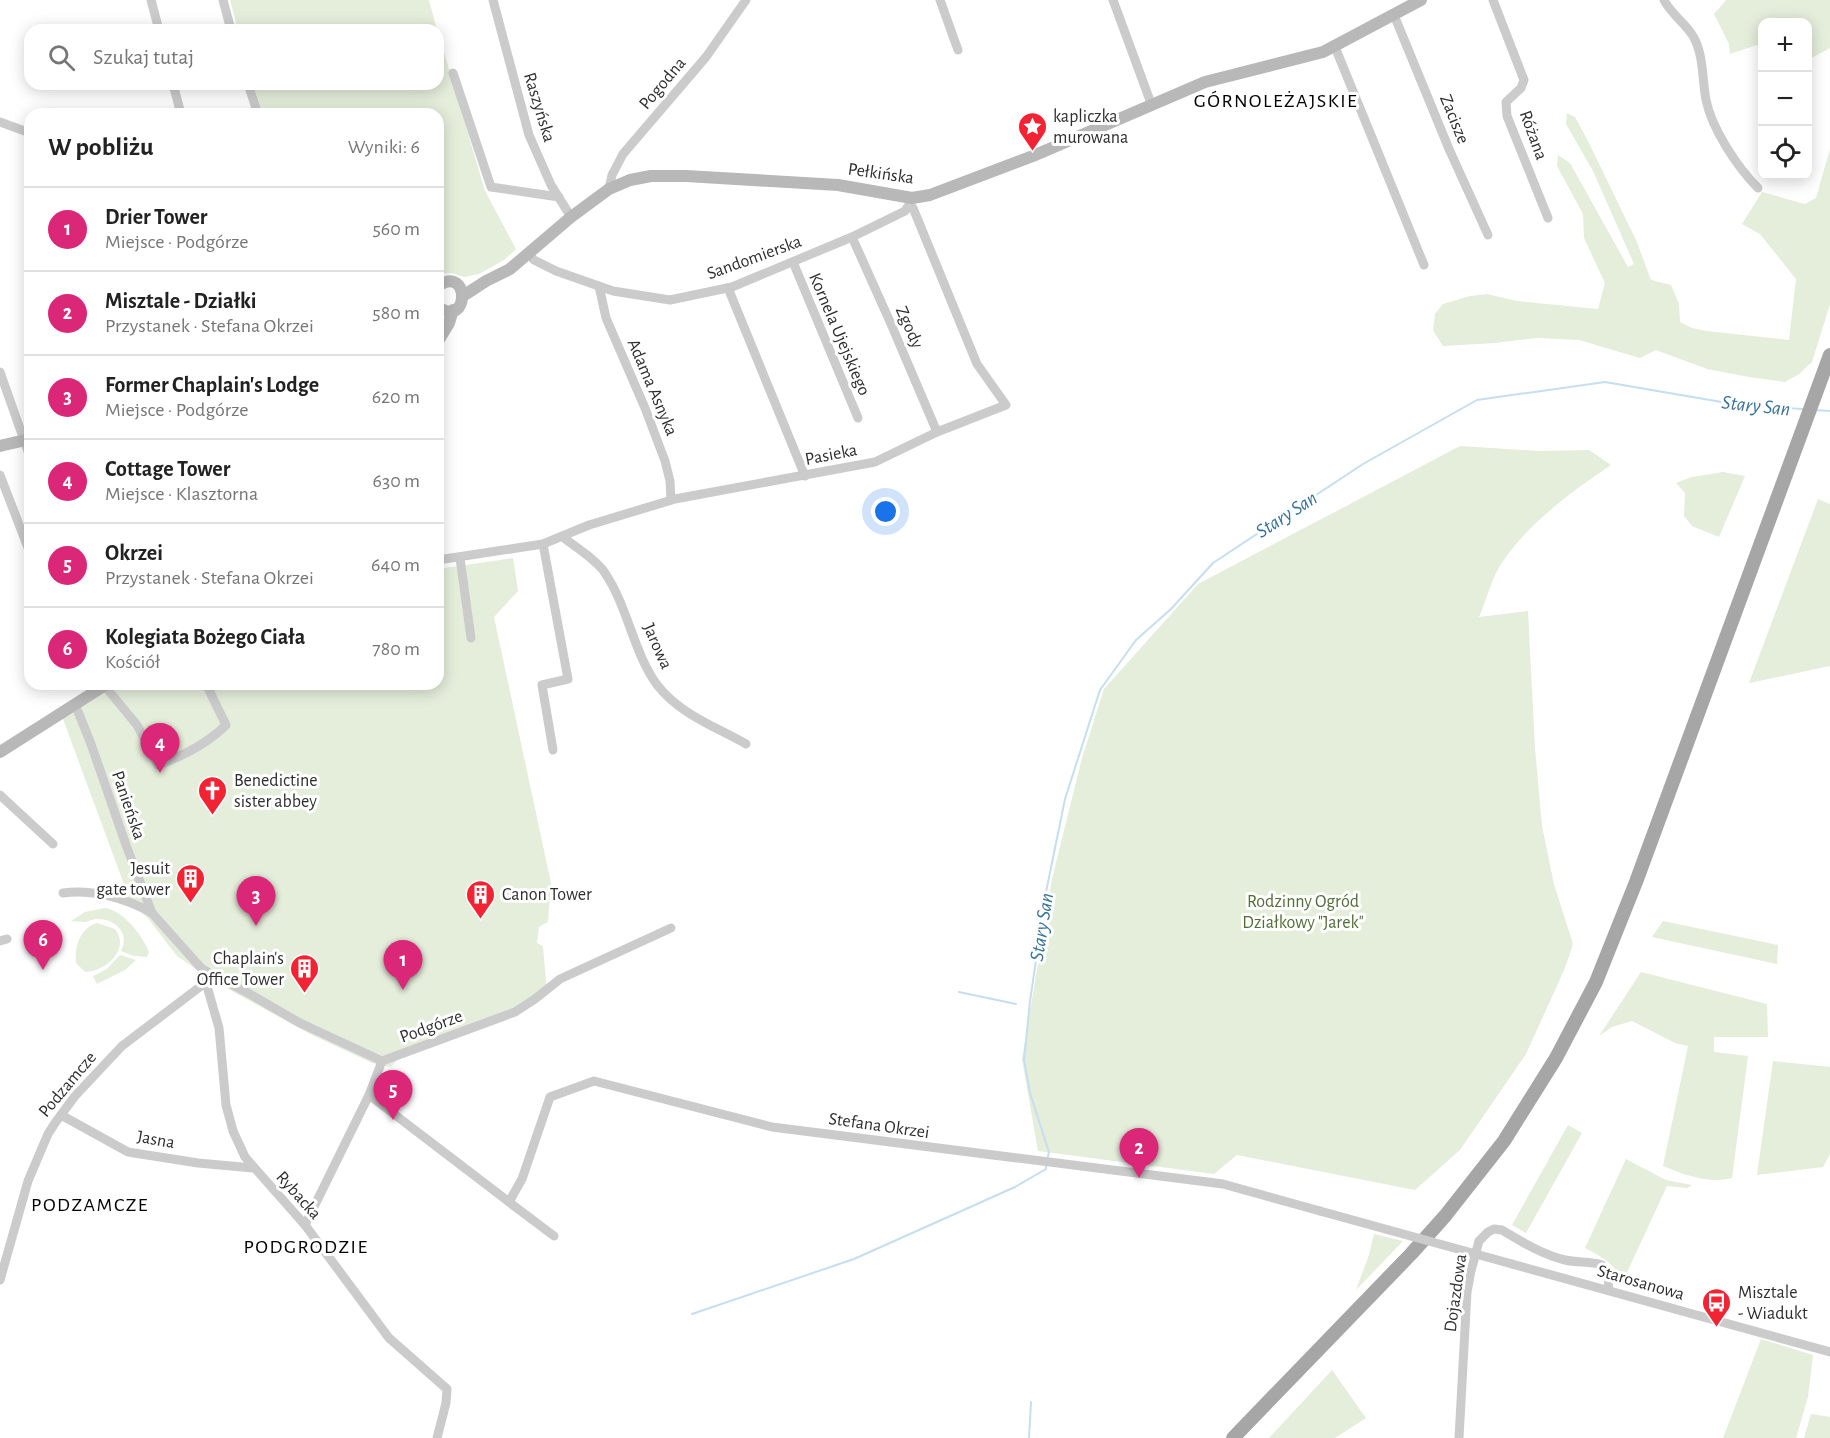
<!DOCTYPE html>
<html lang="pl">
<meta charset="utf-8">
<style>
body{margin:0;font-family:"Alegreya Sans",sans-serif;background:#f2f2f2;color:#222}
.controls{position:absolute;right:18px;top:18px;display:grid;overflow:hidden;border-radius:12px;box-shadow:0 3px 15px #0003}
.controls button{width:54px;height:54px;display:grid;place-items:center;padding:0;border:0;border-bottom:2px solid #e0e0e0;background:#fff;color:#222;font:30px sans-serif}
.you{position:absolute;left:886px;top:512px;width:21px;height:21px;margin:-15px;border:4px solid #fff;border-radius:50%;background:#1a73e8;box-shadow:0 0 0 9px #1a73e833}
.badge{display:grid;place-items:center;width:39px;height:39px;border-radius:50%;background:#db2777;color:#fff;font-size:20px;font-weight:700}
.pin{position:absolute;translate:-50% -50px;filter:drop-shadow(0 2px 3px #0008)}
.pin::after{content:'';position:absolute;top:32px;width:21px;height:18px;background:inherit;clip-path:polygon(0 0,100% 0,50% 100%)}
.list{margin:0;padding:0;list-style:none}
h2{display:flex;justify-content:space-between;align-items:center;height:78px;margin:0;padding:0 24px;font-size:26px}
h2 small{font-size:20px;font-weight:400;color:#767676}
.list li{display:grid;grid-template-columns:39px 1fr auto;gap:18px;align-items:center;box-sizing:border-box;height:84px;padding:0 24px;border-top:2px solid #e0e0e0}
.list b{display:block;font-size:22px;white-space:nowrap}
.list p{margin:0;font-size:20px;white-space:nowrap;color:#767676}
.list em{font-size:20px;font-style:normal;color:#767676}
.icon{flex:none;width:33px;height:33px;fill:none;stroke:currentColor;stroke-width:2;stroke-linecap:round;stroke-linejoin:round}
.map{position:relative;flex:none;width:1830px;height:1438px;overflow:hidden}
.search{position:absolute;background:#fff;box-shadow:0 3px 15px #0003;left:24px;top:24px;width:420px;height:66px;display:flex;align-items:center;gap:15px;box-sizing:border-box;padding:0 21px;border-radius:18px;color:#767676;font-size:22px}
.panel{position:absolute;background:#fff;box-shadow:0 3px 15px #0003;left:24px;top:108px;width:420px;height:582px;border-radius:18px}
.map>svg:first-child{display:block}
.green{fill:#e5eddb}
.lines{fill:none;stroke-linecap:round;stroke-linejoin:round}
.stream{stroke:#c6deee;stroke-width:2}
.street{stroke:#cbcbcb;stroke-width:9}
.secondary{stroke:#b8b8b8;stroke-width:12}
.primary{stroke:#a6a6a6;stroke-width:14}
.street-bridge{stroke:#cbcbcb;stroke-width:9}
.labels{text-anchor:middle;stroke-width:6;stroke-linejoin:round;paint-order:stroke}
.street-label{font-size:18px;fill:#2e2e2e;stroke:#fff}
.poi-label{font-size:18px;fill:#2e2e2e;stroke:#fff;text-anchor:start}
.park-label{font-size:18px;fill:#516d38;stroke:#fff}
.neighbourhood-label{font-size:20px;letter-spacing:1.5px;fill:#000;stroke:#fff}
.water-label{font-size:20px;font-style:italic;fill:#367196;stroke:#fff}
</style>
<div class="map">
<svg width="1830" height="1438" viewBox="0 0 1830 1438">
<rect width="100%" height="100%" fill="#fff"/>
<g class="green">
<polygon points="230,0 429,0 437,30 238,30"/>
<polygon points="1726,0 1830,0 1830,48 1808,60 1808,22 1762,22 1762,49 1757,45 1730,54 1729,44 1714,14"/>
<polygon points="438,32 485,191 516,249 504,260 479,274 464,277 452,273 438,274 438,114 263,114 253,84 438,84"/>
<polygon points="1567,113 1575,117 1588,141 1636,240 1651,280 1671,285 1679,304 1680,322 1692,328 1707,331 1789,340 1796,279 1760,234 1742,224 1762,192 1805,204 1816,198 1830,149 1830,304 1812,362 1799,374 1785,382 1749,377 1707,369 1656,350 1640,358 1579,340 1538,338 1494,343 1443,346 1433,330 1435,314 1443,304 1470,296 1487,294 1517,301 1598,309 1605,283 1584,238 1583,214 1557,166 1558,155 1570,163 1628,267 1634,264 1593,171 1566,124"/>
<path d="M 1460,446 L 1539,451 L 1589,450 L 1611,465 C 1571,492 1531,521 1503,561 C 1492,576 1487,599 1479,617 L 1528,611 L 1535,748 L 1542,826 L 1554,884 L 1573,944 L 1565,968 L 1526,1054 L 1460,1150 L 1415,1190 L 1237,1155 L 1214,1174 L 1038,1151 L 1022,1059 L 1052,879 L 1082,758 L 1104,689 L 1198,584 Z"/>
<polygon points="1723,472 1745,476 1719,537 1692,526 1684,516 1685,493 1676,483 1692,477"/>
<polygon points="1818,499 1830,504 1830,666 1749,683"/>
<polygon points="513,558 518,591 494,617 551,883 548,922 539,927 537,943 543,946 547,994 397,1060 391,1067 372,1063 310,1034 212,980 177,956 146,916 132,906 63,719 119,684 438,684 438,569"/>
<path d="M 105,908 C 124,911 142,935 149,952 L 147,957 L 134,956 L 121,951 C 130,934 117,920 99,919 C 94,918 90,921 86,922 C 81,922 76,921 71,921 L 85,912 Z"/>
<polygon points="1663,921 1778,945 1777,964 1652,937"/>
<path d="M 97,923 L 115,929 C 131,949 105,972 85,972 L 76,963 C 74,947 80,928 97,923 Z"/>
<polygon points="120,955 136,960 125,970 97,984 93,976 107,969"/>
<path d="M 1641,972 L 1767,1004 L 1768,1037 L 1714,1037 L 1714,1052 L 1748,1056 L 1732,1178 C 1709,1184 1684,1175 1663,1166 L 1688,1046 L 1675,1043 L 1632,1021 L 1612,1027 L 1599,1036 Z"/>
<polygon points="1773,1061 1830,1067 1830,1154 1823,1167 1757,1175"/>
<polygon points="1568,1125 1582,1133 1526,1233 1512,1225"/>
<path d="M 1626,1159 L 1666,1180 L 1692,1185 L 1687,1188 L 1667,1186 L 1623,1281 C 1615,1264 1601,1256 1585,1248 Z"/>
<polygon points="1374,1234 1403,1241 1356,1290 1369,1255"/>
<polygon points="1761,1339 1813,1355 1808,1397 1796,1438 1723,1438"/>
<polygon points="1332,1370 1366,1418 1335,1438 1269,1438"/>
<polygon points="1811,1414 1830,1417 1830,1438 1804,1438"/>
</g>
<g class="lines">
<g class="stream">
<polyline points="1815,410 1830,411"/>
<polyline points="959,992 1016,1004"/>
<polyline points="1047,1160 1049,1152 1030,1093 1024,1060 1030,1001 1046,892 1065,799 1100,690 1136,640 1171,609 1213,563 1363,464 1477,400 1605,382 1739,405 1803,409"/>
<polyline points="692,1314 854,1259 1015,1187 1046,1169 1046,1166"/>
<polyline points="1029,1438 1031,1402"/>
</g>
<g class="street">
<polyline points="151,0 159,30"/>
<polyline points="223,0 231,30"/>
<polyline points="493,0 529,135 551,185 571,217"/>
<polyline points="940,0 958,50"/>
<polyline points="1113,0 1152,106"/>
<polyline points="1493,0 1524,80 1521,88 1506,102 1507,116 1548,218"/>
<path d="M 1664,0 C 1671,14 1685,23 1693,36 C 1704,55 1702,79 1706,100 C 1712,129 1737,167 1758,188"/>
<polyline points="1394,15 1449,149 1488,235"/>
<polyline points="1335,47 1424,265"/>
<polyline points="453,73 491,187 559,197"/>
<polyline points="173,84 181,114"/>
<polyline points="248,84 258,114"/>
<polyline points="0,122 30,133"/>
<polyline points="609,189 612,175 623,154 706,57 746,0"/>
<polyline points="852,237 891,324 937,432"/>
<polyline points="528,253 534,260 556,271 613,291 670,300 732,287 852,237 905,211 912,200"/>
<polyline points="793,262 858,418"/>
<polyline points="599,286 606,318 645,408 665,461 670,481 671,500"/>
<polyline points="728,288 805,476"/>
<polyline points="0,372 30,457"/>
<polyline points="0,475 30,553"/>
<path d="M 563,537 C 575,547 598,561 605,573 C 628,607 634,655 658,686 C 680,714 716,727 746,744"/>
<polyline points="543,544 568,679 542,685 553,750"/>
<polyline points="460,558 471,638"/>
<polyline points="438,560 543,544 589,525 675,499 875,462 937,432 1006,405 977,364 913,208 910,205"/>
<path d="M 103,684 L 137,725 L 158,765 C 183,756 207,744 226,725 L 206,684"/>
<polyline points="75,704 91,744 126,845 152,913 202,969 219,1028 226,1105 233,1131 245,1157 305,1225 389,1338 447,1389 446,1403 437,1438"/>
<polyline points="0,795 53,844"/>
<path d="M 63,893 C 92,889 126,898 152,913"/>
<polyline points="0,941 7,939"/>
<polyline points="202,969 248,993 300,1023 382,1061 515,1012 535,999 560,979 671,928"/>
<polyline points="369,1095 509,1202 522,1179 550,1097 594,1081 772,1127 1223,1184 1320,1211"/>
<polyline points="61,1115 128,1152 198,1163 253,1168"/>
<polyline points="509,1202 554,1236"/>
<polyline points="305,1225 369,1095 382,1061"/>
<polyline points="1512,1264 1830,1352"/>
<polyline points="0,1280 28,1181 48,1134 55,1123 75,1096 122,1046 205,983"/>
<path d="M 1459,1438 L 1467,1292 L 1471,1271 L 1479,1241 L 1488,1232 L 1494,1229 L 1502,1230 C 1522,1242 1543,1255 1565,1260 C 1578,1263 1590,1261 1602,1265 L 1609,1279 L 1608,1290"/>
</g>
<g class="secondary">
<path d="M 438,286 C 470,264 470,329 438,307"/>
<polyline points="463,296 486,281 510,269 571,217 609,189 630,180 651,176 686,176 838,185 912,198 930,195 1033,156 1205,82 1323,52 1421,0"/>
<polyline points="438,341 449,323 453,310"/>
<polyline points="0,446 30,439"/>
<polyline points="0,752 107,684"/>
</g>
<polyline class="primary" points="1233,1438 1411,1254 1445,1216 1504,1141 1556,1058 1596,982 1636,882 1830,355"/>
<polyline class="street-bridge" points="1320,1211 1512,1264"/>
</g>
<defs>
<symbol id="sight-pin" viewBox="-11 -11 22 30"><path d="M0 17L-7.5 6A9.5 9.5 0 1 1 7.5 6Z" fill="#f22433" stroke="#fff"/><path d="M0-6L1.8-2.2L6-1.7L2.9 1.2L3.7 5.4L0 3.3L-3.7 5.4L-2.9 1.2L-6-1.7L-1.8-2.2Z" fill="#fff"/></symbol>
<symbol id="church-pin" viewBox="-11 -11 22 30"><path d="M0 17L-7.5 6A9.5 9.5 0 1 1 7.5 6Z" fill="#f22433" stroke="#fff"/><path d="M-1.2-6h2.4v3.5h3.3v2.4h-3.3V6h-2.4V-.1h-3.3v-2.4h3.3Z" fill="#fff"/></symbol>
<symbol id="building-pin" viewBox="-11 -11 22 30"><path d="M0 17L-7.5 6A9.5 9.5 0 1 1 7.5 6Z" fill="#f22433" stroke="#fff"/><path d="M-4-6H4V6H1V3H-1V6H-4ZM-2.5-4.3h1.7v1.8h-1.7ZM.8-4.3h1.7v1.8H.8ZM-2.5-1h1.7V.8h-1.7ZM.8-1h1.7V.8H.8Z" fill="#fff"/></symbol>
<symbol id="bus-pin" viewBox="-11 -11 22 30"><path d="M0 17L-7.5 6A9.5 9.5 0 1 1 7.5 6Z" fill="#f22433" stroke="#fff"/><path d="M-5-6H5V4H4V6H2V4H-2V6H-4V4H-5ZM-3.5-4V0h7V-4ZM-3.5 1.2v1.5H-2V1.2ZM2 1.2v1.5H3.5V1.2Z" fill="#fff"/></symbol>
</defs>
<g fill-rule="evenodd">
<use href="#sight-pin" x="1016" y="110" width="33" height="45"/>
<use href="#church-pin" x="196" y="774" width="33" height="45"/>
<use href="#building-pin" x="174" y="862" width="33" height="45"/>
<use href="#building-pin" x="464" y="878" width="33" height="45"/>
<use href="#building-pin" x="288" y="952" width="33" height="45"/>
<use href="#bus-pin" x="1700" y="1286" width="33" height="45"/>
</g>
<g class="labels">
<g class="street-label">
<text transform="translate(662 83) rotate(-50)" y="6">Pogodna</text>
<text transform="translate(540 107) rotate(73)" y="6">Raszyńska</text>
<text transform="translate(1455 119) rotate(68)" y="6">Zacisze</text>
<text transform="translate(1534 135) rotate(70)" y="6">Różana</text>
<text transform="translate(881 173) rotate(8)" y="6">Pełkińska</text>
<text transform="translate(754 257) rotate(-20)" y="6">Sandomierska</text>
<text transform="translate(910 327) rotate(66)" y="6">Zgody</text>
<text transform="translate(840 334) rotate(67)" y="6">Kornela Ujejskiego</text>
<text transform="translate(653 387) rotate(67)" y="6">Adama Asnyka</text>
<text transform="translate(831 454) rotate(-11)" y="6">Pasieka</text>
<text transform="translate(658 646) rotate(66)" y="6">Jarowa</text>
<text transform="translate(129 805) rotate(71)" y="6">Panieńska</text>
<text transform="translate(431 1026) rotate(-20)" y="6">Podgórze</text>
<text transform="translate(67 1084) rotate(-50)" y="6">Podzamcze</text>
<text transform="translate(879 1125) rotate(8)" y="6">Stefana Okrzei</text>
<text transform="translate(156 1139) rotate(10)" y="6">Jasna</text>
<text transform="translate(299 1195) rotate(48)" y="6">Rybacka</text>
<text transform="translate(1641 1282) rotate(16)" y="6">Starosanowa</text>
<text transform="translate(1455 1293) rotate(-82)" y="6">Dojazdowa</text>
</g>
<g class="poi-label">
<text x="1053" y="122">kapliczka<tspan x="1053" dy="21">murowana</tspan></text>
<text x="234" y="786">Benedictine<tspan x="234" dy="21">sister abbey</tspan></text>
<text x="170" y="874" text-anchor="end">Jesuit<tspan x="170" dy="21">gate tower</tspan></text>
<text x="502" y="900">Canon Tower</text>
<text x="284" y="964" text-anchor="end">Chaplain's<tspan x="284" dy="21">Office Tower</tspan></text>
<text x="1738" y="1298">Misztale<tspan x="1738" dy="21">- Wiadukt</tspan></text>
</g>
<g class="park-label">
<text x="1303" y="907">Rodzinny Ogród<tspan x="1303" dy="21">Działkowy "Jarek"</tspan></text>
</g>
<g class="neighbourhood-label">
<text x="1276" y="107">GÓRNOLEŻAJSKIE</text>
<text x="90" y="1211">PODZAMCZE</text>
<text x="306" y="1253">PODGRODZIE</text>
</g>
<g class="water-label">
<text transform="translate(1756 405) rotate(6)" y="7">Stary San</text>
<text transform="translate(1286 514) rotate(-33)" y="7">Stary San</text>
<text transform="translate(1041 927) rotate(-81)" y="7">Stary San</text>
</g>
</g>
</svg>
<div class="controls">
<button>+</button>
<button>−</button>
<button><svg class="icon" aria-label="locate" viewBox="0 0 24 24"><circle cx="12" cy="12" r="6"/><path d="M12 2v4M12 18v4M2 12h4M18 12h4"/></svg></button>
</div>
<div class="you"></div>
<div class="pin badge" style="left:403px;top:990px">1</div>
<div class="pin badge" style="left:1139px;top:1178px">2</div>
<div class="pin badge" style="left:256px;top:926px">3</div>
<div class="pin badge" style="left:160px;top:773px">4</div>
<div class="pin badge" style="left:393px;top:1120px">5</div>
<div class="pin badge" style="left:43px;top:970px">6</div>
<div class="search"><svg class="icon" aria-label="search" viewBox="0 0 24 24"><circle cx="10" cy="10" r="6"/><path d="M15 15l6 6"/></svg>Szukaj tutaj</div>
<section class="panel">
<h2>W pobliżu<small>Wyniki: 6</small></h2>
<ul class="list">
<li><span class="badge">1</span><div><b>Drier Tower</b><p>Miejsce · Podgórze</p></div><em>560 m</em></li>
<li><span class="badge">2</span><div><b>Misztale - Działki</b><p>Przystanek · Stefana Okrzei</p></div><em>580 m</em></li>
<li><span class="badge">3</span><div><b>Former Chaplain's Lodge</b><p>Miejsce · Podgórze</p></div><em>620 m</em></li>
<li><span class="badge">4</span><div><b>Cottage Tower</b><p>Miejsce · Klasztorna</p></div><em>630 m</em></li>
<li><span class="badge">5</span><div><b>Okrzei</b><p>Przystanek · Stefana Okrzei</p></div><em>640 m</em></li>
<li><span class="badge">6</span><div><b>Kolegiata Bożego Ciała</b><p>Kościół</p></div><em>780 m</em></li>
</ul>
</section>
</div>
